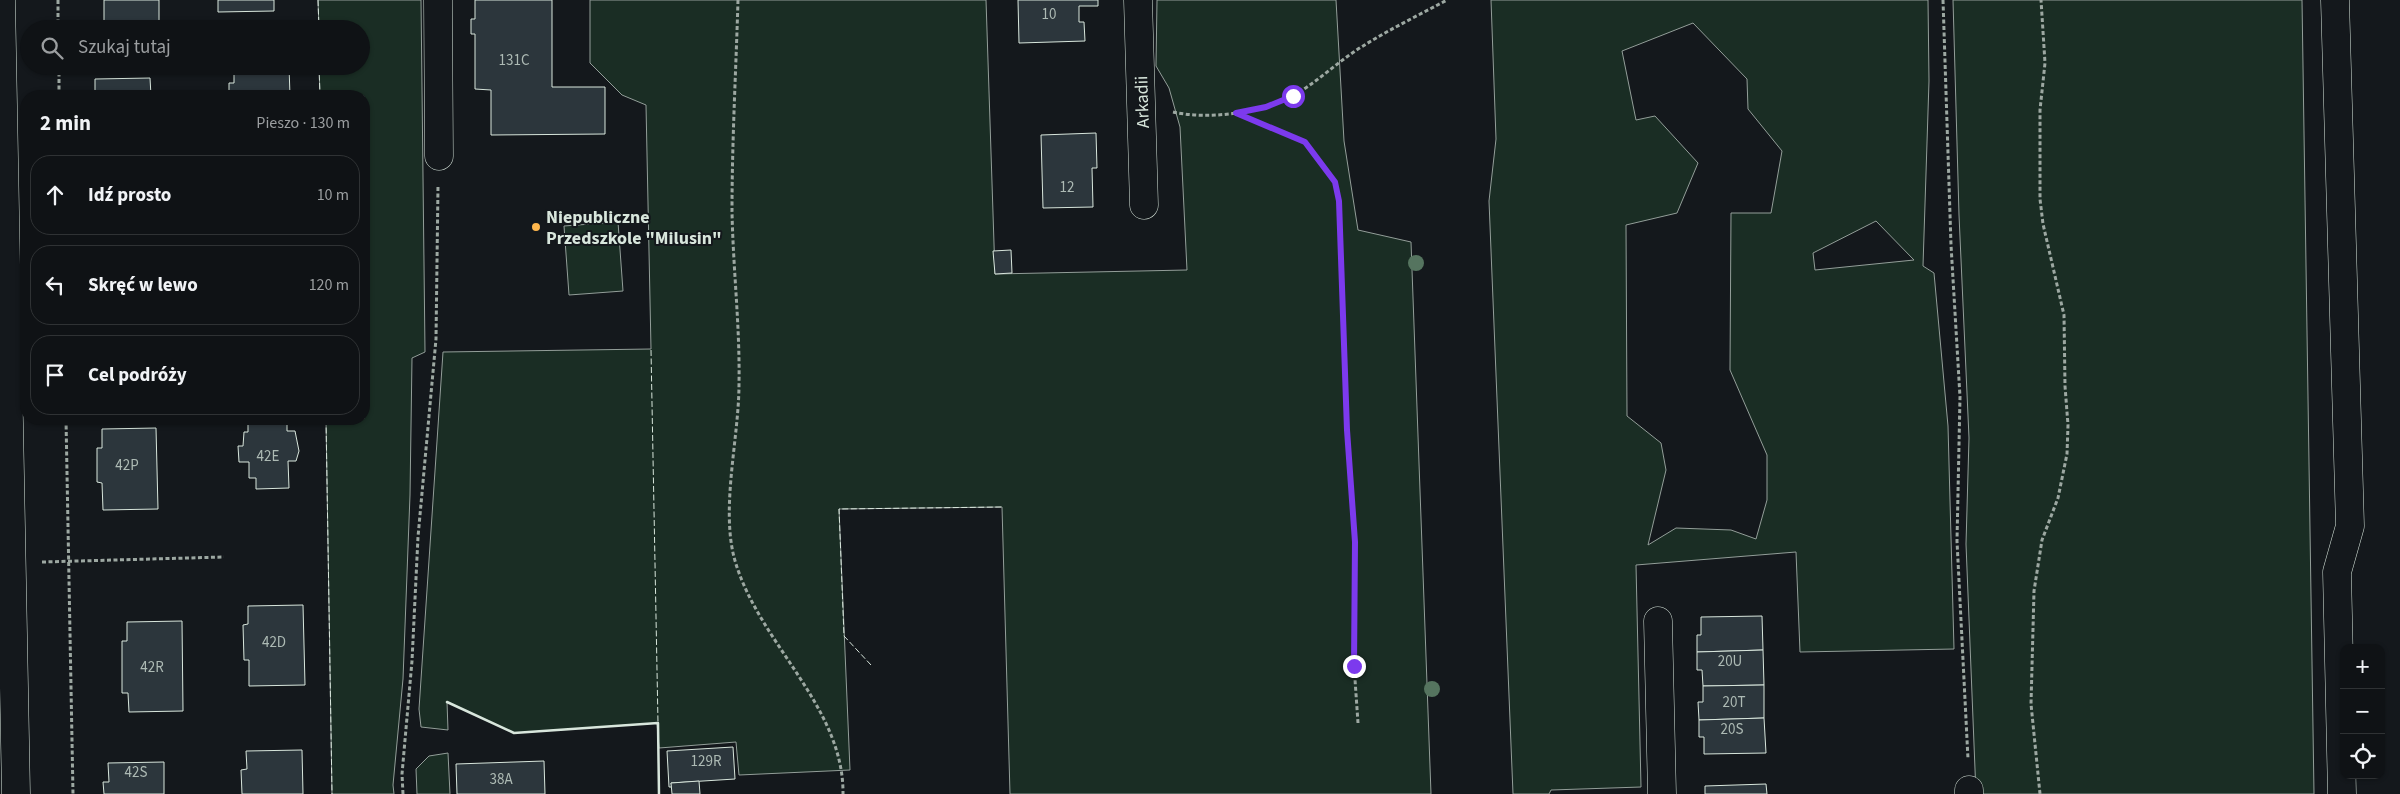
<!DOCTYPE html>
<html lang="pl">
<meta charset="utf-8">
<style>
body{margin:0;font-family:"Source Sans 3",sans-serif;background:#181b1e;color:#f1f3f6}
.controls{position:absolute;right:15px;bottom:15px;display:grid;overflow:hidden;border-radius:10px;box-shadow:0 1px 4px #0004}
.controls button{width:45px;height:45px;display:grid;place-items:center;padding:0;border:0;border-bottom:1px solid #2f3234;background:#0f1215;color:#f1f3f6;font:25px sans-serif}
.stop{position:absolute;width:15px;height:15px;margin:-11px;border:4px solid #7c3aed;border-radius:50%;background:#fff}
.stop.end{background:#7c3aed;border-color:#fff;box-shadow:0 1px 5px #0008}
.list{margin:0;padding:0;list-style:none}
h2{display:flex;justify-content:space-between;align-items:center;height:65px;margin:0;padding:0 20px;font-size:21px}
h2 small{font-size:16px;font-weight:400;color:#9b9ea0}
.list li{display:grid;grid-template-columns:32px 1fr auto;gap:15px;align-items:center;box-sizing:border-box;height:80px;margin:0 10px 10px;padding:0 10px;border:1px solid #2f3234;border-radius:20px}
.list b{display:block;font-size:19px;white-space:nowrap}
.list em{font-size:16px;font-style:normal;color:#9b9ea0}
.icon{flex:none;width:28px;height:28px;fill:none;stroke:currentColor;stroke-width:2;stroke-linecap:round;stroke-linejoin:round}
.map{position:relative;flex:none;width:2400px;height:794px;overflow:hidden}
.search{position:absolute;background:#0f1215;box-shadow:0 1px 4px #0004;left:20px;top:20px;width:350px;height:55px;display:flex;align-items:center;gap:12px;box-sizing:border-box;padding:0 18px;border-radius:28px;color:#9b9ea0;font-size:19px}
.panel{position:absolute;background:#0f1215;box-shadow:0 1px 4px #0004;left:20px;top:90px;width:350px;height:335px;border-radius:20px}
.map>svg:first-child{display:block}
.green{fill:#1a2d24;stroke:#939e99;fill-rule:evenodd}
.building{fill:#2c363c;stroke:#d8e6dc}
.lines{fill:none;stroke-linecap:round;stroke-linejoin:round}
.minor-casing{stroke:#d8e6dc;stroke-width:29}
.path{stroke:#9da8a2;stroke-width:3;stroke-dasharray:4 2.5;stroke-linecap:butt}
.minor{stroke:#14181c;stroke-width:28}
.fence{stroke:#d8e6dc;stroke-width:1;stroke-dasharray:6 2.5;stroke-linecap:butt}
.wall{stroke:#d8e6dc;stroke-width:2.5}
.tree{fill:#55745f}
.route{stroke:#7c3aed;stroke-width:6}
.poi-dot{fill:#ffb74d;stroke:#14181c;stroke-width:2}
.labels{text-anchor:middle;stroke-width:4;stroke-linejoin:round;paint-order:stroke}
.number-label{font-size:15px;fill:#adbab4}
.street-label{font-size:18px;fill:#d8e6dc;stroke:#14181c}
.poi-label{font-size:18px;font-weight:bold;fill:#d8e6dc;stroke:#14181c;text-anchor:start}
</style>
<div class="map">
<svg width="2400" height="794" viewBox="0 0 2400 794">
<rect width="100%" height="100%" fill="#14181c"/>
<g class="green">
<polygon points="318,0 421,0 425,352 412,358 410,495 403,679 393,785 394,794 332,794 326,419 364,419 364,96 320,96 319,66 361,66 361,29 319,29"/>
<polygon points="590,0 986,0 995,274 1187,270 1180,127 1169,88 1156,66 1157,0 1336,0 1344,141 1358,230 1411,242 1431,794 1010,794 1002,507 839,509 850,770 739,775 736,742 659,748 657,723 514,733 447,702 448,730 421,727 419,709 443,352 651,349 646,105 622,95 590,63"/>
<path d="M 1491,0 L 1928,0 L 1929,81 L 1923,266 L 1934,273 L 1948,426 L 1954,649 L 1800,652 L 1796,552 L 1636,565 L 1641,787 L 1551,790 L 1549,794 L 1513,794 L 1489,201 L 1496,139 ZM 1693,23 L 1747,79 L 1748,109 L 1782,151 L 1771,213 L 1731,213 L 1730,370 L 1767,455 L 1767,500 L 1756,539 L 1731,530 L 1676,528 L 1648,545 L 1666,470 L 1661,443 L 1627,416 L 1626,225 L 1677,213 L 1698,163 L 1655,116 L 1636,120 L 1622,51 ZM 1876,221 L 1914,260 L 1815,270 L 1813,253 Z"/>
<polygon points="1953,0 2302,0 2314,794 1976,794 1966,544 1969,438 1959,215"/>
<polygon points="618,222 623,291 569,295 564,226"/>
<polygon points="448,753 450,794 417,794 416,769 429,756"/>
</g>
<g class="building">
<polygon points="104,0 159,0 159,24 104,25"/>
<polygon points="218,0 274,0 274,11 218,12"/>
<polygon points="475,0 552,0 552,87 605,87 605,134 491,135 491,90 475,89 475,34 471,34 471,19 475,19"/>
<polygon points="1018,0 1098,0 1098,6 1079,6 1079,22 1084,22 1085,41 1019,43"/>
<polygon points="234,66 289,66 290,96 229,96 229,83 234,83"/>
<polygon points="150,78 151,96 95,96 95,79"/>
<polygon points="1096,133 1097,168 1092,168 1093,207 1043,208 1041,135"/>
<polygon points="1011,250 1012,273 995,274 993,251"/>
<polygon points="248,419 287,419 287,431 295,431 299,451 296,461 288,461 289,488 256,489 256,478 249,478 249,462 239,462 238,446 243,446 244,432 248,432"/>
<polygon points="156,428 158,509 103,510 102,483 97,482 97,448 102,448 102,429"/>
<polygon points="303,605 305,685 249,686 249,660 244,660 243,625 248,624 248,606"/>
<polygon points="1762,616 1763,650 1697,652 1697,635 1701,635 1701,617"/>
<polygon points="182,621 183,711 129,712 128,693 122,693 122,641 127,641 127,622"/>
<polygon points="1763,650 1764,685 1703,686 1702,670 1697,670 1697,652"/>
<polygon points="1764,685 1764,718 1699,720 1698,702 1703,702 1703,686"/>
<polygon points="1764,718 1766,753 1704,754 1704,737 1699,737 1699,720"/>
<polygon points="733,747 735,779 671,783 672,787 669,787 667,751"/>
<polygon points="302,750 303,794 242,794 241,770 247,769 246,751"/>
<polygon points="544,761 545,794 457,794 456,764"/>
<polygon points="164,762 164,794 104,794 103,782 109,782 108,763"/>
<polygon points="699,781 700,794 672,794 671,783"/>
<polygon points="1766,784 1767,794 1705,794 1705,786"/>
</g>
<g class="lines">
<defs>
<g id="minor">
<polyline points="1,0 16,794"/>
<polyline points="438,0 439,156"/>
<polyline points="1138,0 1144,205"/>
<polyline points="2335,0 2350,526 2337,572 2342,794"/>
<polyline points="1658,621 1662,794"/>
<polyline points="1969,790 1969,794"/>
</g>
</defs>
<use href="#minor" class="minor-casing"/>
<g class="path">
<polyline points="58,0 58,29"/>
<path d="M 738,0 C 736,70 732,140 732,211 C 733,268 740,326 739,384 C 739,437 721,506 734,557 C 756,641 844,705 843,794"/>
<polyline points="1943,0 1951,245 1960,397 1957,541 1968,759"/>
<polyline points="59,66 59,96"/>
<path d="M 1173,112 C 1208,120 1260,113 1292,96 C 1317,83 1338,61 1363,46 C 1390,29 1419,15 1447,0"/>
<polyline points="1236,113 1305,142 1335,182 1339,201 1347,430 1355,542 1354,665 1358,723"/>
<polyline points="66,419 73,794"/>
<polyline points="42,562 224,557"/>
<polyline points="403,794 402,774 412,661 418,537 436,339 438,186"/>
<polyline points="2040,794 2031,704 2034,591 2042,540 2058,498 2067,454 2068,425 2065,386 2064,315 2043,224 2040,199 2040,110 2045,63 2041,0"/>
</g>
<use href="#minor" class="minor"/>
<g class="fence">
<polyline points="318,0 319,29"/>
<polyline points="319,66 320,96"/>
<polyline points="651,350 658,723"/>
<polyline points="326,419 332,794"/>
<polyline points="871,665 844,636 839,509 1002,507"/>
</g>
<polyline class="wall" points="447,702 514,733 658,723 659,794"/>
</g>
<g class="tree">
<circle cx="1416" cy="263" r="8"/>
<circle cx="1432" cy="689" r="8"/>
</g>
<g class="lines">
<polyline class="route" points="1293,96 1266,107 1236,113 1305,142 1335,182 1339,201 1347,430 1355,542 1354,666"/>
</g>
<circle class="poi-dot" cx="536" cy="227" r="5"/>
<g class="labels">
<g class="number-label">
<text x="1049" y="19">10</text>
<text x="514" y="65">131C</text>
<text x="1067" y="192">12</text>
<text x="268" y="461">42E</text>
<text x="127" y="470">42P</text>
<text x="274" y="647">42D</text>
<text x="1730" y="666">20U</text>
<text x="152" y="672">42R</text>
<text x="1734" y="707">20T</text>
<text x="1732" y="734">20S</text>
<text x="706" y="766">129R</text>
<text x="136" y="777">42S</text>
<text x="501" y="784">38A</text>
</g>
<g class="street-label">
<text transform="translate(1142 102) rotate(-92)" y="6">Arkadii</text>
</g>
<g class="poi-label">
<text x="546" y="223">Niepubliczne<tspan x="546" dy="21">Przedszkole "Milusin"</tspan></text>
</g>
</g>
</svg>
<div class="controls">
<button>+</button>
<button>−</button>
<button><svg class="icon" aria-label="locate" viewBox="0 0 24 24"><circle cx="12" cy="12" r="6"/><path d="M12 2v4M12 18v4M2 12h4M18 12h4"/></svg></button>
</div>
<div class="stop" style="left:1293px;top:96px"></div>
<div class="stop end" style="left:1354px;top:666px"></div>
<div class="search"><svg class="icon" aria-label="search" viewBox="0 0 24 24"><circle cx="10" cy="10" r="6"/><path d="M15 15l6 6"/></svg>Szukaj tutaj</div>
<section class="panel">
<h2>2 min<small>Pieszo · 130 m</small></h2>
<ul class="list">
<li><svg class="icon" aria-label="ahead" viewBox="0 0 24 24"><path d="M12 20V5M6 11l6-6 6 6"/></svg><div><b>Idź prosto</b></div><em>10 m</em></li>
<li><svg class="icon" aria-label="left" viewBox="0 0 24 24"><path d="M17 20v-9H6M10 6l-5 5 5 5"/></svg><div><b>Skręć w lewo</b></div><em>120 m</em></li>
<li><svg class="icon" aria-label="arrive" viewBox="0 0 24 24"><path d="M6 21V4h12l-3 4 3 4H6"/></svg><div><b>Cel podróży</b></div></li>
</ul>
</section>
</div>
